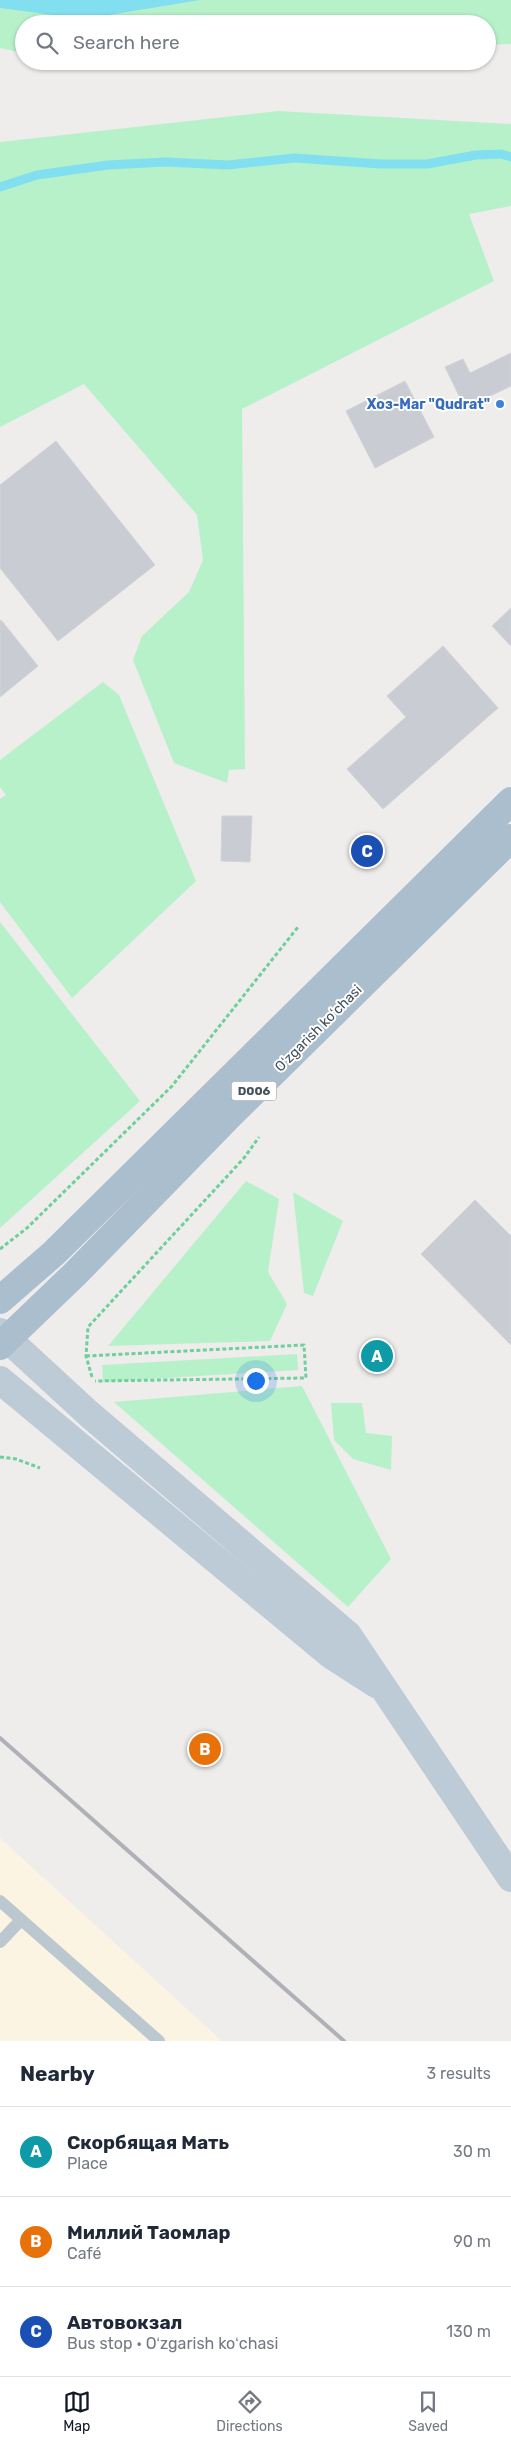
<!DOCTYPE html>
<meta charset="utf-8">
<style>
body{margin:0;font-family:Rubik,sans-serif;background:#f6f6f7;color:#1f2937}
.you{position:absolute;left:255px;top:1380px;width:18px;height:18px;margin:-12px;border:4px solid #fff;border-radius:50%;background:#1a73e8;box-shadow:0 0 0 8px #1a73e833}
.badge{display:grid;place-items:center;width:32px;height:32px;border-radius:50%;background:#111827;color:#fff;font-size:16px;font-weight:700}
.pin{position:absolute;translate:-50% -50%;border:2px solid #fff;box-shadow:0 1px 5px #0006}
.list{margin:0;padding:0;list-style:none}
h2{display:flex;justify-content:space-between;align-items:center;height:65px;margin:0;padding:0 20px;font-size:21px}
h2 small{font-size:16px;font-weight:400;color:#747a83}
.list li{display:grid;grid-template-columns:32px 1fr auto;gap:15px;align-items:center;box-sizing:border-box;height:90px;padding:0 20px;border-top:1px solid #e0e1e3}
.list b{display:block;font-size:19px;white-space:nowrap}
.list p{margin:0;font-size:16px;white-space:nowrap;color:#747a83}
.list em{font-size:16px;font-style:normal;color:#747a83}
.icon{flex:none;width:28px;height:28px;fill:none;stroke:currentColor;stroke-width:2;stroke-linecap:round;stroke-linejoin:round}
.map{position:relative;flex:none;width:511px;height:2041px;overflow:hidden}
.search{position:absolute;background:#fff;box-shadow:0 1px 4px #0004;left:15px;right:15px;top:15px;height:55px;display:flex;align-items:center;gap:12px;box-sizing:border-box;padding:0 18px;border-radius:28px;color:#747a83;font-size:19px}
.sheet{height:335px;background:#fff}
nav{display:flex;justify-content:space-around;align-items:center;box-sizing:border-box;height:70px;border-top:1px solid #e0e1e3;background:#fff;font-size:14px;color:#747a83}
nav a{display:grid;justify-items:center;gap:2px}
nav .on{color:#111827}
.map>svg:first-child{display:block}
.commercial{fill:#fcf4e3}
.green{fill:#b7f1ca}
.water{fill:#81dff0}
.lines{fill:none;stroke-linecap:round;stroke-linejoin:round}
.stream{stroke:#81dff0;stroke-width:9}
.building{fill:#c9ccd2;stroke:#d0d3d9}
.path{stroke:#6dd09b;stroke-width:3;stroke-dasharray:4 2.5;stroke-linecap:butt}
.lane{stroke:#bcc8d0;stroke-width:12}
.secondary{stroke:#bdcbd7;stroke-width:28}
.primary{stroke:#aabece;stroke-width:28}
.rail{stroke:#aeb2b7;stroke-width:4}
.shop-dot{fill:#3f7fe0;stroke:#fff;stroke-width:2}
.labels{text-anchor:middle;stroke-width:4;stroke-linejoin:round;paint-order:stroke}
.shield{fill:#fff;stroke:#7c858c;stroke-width:1}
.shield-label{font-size:12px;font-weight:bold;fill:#44515b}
.shop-label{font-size:14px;font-weight:bold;fill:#366cbe;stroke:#fff;text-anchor:end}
.street-label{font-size:14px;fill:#44515b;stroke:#fff}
</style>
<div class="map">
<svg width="511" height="2041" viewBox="0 0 511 2041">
<rect width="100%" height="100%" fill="#efecec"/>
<polygon class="commercial" points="0,1838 222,2041 0,2041"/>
<g class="green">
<polygon points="201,0 511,0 511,44 487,45 487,24 24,24 24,53 0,48 0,6 85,19"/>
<polygon points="278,111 511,124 511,206 469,214 494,281 242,409 245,769 229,770 227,783 174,763 133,660 142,636 189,592 203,560 197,515 84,384 0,427 0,142"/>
<polygon points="103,682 119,695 196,881 72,998 0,902 0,799 6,795 0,787 0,760"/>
<polygon points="0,922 140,1101 0,1228"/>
<polygon points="246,1181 279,1199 268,1272 287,1304 270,1341 108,1346"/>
<polygon points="293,1192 343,1221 313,1296 304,1293"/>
<polygon points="297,1354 298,1370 103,1382 102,1365"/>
<polygon points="302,1386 391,1559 348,1607 114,1402"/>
<polygon points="331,1403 362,1403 366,1433 392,1436 391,1470 353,1459 334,1440"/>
</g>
<polygon class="water" points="0,0 201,0 85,19 0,8"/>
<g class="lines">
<polyline class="stream" points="0,187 37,175 108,165 166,162 228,165 295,158 380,164 427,164 476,155 501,154 511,157"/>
</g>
<g class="building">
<polygon points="511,353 511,386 465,408 445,367 463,359 470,373"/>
<polygon points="405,381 434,437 375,468 346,411"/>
<polygon points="56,441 155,565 58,641 0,568 0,485"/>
<polygon points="511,608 511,646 492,626"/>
<polygon points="1,620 38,666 0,697 0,621"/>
<polygon points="443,646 498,708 383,809 347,769 406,717 387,696"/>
<polygon points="222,816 252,816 250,862 221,861"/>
<polygon points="475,1200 511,1236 511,1345 421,1254"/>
</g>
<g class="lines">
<g class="path">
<polyline points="0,1249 27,1228 172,1086 298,927"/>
<polyline points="86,1356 304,1345 306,1378 95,1381"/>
<polyline points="92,1377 86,1356 88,1327 244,1158 259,1137"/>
<polyline points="0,1457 16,1459 40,1468"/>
</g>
<g class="lane">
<polyline points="0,1901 159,2041"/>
<polyline points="0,1942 21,1920"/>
</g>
<g class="secondary">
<polyline points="0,1332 89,1414 348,1635 511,1878"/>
<polyline points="0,1380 331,1655 376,1684"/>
</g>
<g class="primary">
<polyline points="0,1300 54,1253 511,801"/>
<polyline points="0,1346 74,1275 230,1115 511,838"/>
</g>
<polyline class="rail" points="0,1738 344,2041"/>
</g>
<circle class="shop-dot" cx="500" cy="404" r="5"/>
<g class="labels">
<rect class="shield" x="231.5" y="1081.5" width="45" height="19" rx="4"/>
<g class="shield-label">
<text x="254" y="1095">D006</text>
</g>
<g class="shop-label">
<text x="490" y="409">Хоз-Маг "Qudrat"</text>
</g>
<g class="street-label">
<text transform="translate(318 1028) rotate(-45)" y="5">Oʻzgarish koʻchasi</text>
</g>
</g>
</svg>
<div class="you"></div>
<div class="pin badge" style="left:377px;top:1356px;background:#0f9aa8">A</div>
<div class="pin badge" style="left:205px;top:1749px;background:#e8710a">B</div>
<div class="pin badge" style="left:367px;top:851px;background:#1a4fb4">C</div>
<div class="search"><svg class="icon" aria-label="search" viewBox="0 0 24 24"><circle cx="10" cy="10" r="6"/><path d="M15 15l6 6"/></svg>Search here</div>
</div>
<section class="sheet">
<h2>Nearby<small>3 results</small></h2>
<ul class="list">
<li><span class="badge" style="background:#0f9aa8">A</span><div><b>Скорбящая Мать</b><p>Place</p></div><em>30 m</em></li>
<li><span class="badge" style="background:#e8710a">B</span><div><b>Миллий Таомлар</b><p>Café</p></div><em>90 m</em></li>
<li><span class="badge" style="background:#1a4fb4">C</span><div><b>Автовокзал</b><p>Bus stop · Oʻzgarish koʻchasi</p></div><em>130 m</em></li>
</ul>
</section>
<nav>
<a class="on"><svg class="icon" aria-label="map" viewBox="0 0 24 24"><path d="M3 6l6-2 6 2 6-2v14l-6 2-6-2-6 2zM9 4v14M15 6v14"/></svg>Map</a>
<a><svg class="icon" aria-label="directions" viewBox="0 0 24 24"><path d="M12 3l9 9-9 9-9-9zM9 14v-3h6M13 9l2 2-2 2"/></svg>Directions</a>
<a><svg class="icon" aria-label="saved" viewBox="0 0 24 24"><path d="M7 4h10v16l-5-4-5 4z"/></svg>Saved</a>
</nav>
